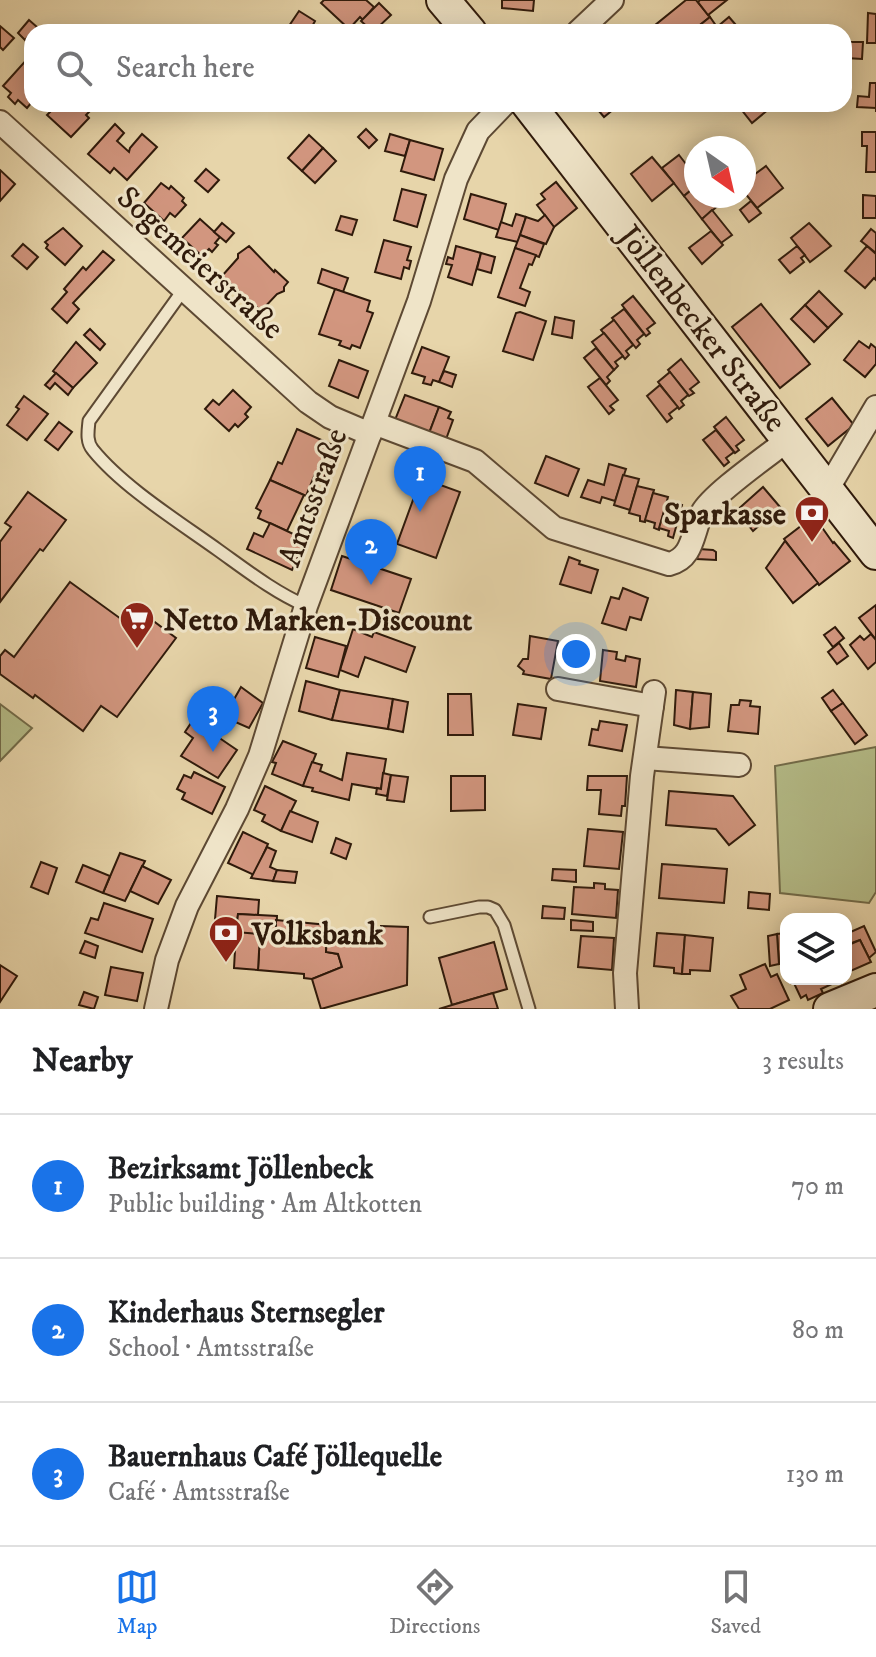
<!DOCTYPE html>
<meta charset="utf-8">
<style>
body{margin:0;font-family:"IM FELL DW Pica",serif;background:#f2f2f2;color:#202124}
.controls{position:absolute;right:24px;bottom:24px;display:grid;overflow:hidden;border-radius:16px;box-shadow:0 4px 20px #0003}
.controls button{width:72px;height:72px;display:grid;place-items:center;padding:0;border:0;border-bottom:2px solid #e0e0e0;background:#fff;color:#202124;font:40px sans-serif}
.compass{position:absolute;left:684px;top:136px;width:72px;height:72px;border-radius:50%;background:#fff;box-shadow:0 4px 20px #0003;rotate:146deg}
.you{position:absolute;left:576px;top:654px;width:28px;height:28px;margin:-20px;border:6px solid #fff;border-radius:50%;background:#1a73e8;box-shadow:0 0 0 12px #1a73e833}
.badge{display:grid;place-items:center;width:52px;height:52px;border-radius:50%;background:#1a73e8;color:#fff;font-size:26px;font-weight:700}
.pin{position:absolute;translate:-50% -66px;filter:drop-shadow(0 2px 4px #0008)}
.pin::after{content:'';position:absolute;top:42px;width:28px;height:24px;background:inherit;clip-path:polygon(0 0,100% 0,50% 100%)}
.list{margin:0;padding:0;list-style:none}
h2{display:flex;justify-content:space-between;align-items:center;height:104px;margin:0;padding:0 32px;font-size:34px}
h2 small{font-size:26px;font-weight:400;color:#757577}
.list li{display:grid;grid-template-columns:52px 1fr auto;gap:24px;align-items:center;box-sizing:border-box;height:144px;padding:0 32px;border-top:2px solid #e0e0e0}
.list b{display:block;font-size:30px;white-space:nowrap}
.list p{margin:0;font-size:26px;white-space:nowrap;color:#757577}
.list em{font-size:26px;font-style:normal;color:#757577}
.icon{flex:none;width:44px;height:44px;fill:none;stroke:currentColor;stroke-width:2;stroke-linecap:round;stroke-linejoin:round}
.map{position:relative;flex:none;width:876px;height:1009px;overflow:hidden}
.search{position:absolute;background:#fff;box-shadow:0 4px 20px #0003;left:24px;right:24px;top:24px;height:88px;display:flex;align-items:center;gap:20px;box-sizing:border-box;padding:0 28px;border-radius:24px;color:#757577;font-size:30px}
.sheet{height:536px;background:#fff}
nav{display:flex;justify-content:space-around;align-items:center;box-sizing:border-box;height:112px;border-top:2px solid #e0e0e0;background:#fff;font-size:22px;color:#757577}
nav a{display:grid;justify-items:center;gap:4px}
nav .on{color:#1a73e8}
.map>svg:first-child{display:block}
.green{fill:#b5bd89;stroke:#726c4a;stroke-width:2}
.building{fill:#d2967f;stroke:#2f1a0b;stroke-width:2}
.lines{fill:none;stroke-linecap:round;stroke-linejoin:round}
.lane-casing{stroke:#5d4933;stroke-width:15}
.street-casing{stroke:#5d4933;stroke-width:26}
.secondary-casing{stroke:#2f1a0b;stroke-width:36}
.lane{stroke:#efe4c8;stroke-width:11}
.street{stroke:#efe4c8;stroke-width:22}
.secondary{stroke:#efe4c8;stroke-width:32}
.labels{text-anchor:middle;stroke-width:6;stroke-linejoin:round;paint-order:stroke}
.street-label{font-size:32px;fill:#2f1a0b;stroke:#efe4c8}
.poi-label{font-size:32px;font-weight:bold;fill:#2f1a0b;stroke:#efe4c8;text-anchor:start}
</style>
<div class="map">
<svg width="876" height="1009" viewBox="0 0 876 1009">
<rect width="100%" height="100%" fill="#e7d5aa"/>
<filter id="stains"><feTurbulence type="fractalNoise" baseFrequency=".0025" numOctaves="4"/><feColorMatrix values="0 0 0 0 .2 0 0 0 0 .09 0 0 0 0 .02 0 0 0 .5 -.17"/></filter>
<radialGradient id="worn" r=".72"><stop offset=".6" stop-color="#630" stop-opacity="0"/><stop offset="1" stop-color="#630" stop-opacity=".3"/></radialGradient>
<g class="green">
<polygon points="0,704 32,728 0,761"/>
<polygon points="876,747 876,892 869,903 780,893 775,766"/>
</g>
<g class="building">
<polygon points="324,0 366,0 374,7 363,20 360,17 349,29 321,3"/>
<polygon points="502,0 534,0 533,11 502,8"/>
<polygon points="686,0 696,0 710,17 691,32 659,32 654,26"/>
<polygon points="700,0 727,0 708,15 698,2"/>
<polygon points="379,3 391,15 373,32 361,21"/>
<polygon points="299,11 315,21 309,32 299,32 289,26"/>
<polygon points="868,13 876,14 876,43 867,43"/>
<polygon points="710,17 717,27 729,17 742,32 705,32 700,25"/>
<polygon points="29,20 37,27 25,40 18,33"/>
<polygon points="0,26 14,38 3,50 0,47"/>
<polygon points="847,42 863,42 862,59 846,58"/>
<polygon points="29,57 32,59 32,102 27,108 18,100 15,104 8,97 11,93 3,86"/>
<polygon points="870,83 876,83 876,112 876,108 857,107 858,96 869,97"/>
<polygon points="58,104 73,104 78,108 83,104 90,111 86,115 89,118 71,137 47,115"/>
<polygon points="593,104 620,104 604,117"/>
<polygon points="737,104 775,104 752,123"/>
<polygon points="115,124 124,133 117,141 129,152 130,148 142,134 157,147 127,180 114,168 110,173 88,154"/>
<polygon points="366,129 377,140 369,148 358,137"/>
<polygon points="862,132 876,132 876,172 866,172 867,146 862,146"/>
<polygon points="390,134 410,140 405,156 385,151"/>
<polygon points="309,135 323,148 302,171 288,158"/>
<polygon points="410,140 443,149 434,180 401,171"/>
<polygon points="323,148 336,161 315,183 302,171"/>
<polygon points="679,155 696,177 696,186 684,196 662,168"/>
<polygon points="652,157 674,183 652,201 631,174"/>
<polygon points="766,166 783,188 757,208 744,192 744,182"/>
<polygon points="206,169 219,180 208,192 195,181"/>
<polygon points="0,170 15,184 0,201"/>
<polygon points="556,182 577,208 554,227 537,205 545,199 541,194"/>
<polygon points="161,183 169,189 171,186 184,198 182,201 186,205 175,217 170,213 164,221 144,203"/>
<polygon points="696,186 696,196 711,196 719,205 702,219 684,196"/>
<polygon points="402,189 426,195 417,227 394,220"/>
<polygon points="471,194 506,204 499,230 464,219"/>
<polygon points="863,195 876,196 876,218 863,218"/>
<polygon points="751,201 761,213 749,222 740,210"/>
<polygon points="712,210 732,235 721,243 702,219"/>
<polygon points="516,214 526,217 518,242 496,237 501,222 512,226"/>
<polygon points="545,215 554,227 546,244 520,235 526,217 538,221"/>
<polygon points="341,216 357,220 352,235 336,230"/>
<polygon points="200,219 220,237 215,243 218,245 212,252 209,249 202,256 182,238"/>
<polygon points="222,223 234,233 226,242 214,232"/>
<polygon points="809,223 831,246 810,262 791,238"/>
<polygon points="63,228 82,246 65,265 46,248 48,245 45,242"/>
<polygon points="871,229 876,233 876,253 861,241"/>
<polygon points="711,231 723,245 702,264 689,248"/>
<polygon points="520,235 544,244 539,257 515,248"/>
<polygon points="384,240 411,247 407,260 411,261 409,269 404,267 401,279 375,272"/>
<polygon points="23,244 38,257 27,269 12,256"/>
<polygon points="249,246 274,272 275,270 288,282 284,287 284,291 277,294 261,311 222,276 238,258 238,254"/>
<polygon points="456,246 481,253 472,285 448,277 452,265 446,264 448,257 453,259"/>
<polygon points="797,246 805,255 801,258 804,262 790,273 779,260"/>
<polygon points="867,246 876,254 876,280 874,278 865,288 845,271"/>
<polygon points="515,248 536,255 532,265 529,264 520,288 530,292 525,306 498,297"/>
<polygon points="103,251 114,260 73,303 79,309 67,323 52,309 67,292 64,289 83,267 86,270"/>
<polygon points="481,253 495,257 491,273 477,269"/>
<polygon points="322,269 348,278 343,292 318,283"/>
<polygon points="335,289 370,301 367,311 373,313 360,348 352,345 350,349 339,345 341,341 319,334"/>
<polygon points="819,291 842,314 828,328 805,305"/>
<polygon points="633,296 655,323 647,329 650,333 646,336 622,305"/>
<polygon points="761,304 810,364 780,388 732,327"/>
<polygon points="805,305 828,328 814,342 791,319"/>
<polygon points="624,309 644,334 637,340 640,344 636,348 612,318"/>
<polygon points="520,312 546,321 533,360 503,351 516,313"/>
<polygon points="555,317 574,321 572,338 552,334"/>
<polygon points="614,320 633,345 626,351 629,355 625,359 601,330"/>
<polygon points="90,329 105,344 100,350 84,335"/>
<polygon points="604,333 623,356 615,362 618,366 614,370 592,342"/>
<polygon points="859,341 869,348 871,344 876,348 876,364 865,377 844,360"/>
<polygon points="76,342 97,363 73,388 53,371"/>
<polygon points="422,347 449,357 439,382 433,380 431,385 423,383 425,377 412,373"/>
<polygon points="596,348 614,370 607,377 610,381 606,385 584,358"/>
<polygon points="681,359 699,382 690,389 694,393 689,396 668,370"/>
<polygon points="339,360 368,371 358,398 329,386"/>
<polygon points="444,371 456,375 452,387 439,382"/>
<polygon points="670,372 688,395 681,401 684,405 679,409 658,382"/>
<polygon points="56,373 73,388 68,395 55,383 50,389 45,385"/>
<polygon points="600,378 618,400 610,406 614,410 609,414 588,387"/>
<polygon points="660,385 678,407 669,414 672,418 667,422 647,396"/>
<polygon points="233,390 251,407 245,414 248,417 238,427 235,424 229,431 205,409 213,400 219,405"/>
<polygon points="405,395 439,407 428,436 395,420"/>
<polygon points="24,396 48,414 27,440 7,425 19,409 16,407"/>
<polygon points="832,398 854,425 828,446 806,419"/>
<polygon points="439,407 451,412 448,418 453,420 445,442 428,436"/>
<polygon points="726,417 744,440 736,446 739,450 735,453 714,427"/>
<polygon points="59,422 72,432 58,450 45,440"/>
<polygon points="297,429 337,447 324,478 315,474 306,496 270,480 278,462 282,464"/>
<polygon points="716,430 734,452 726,458 729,462 724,466 703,440"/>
<polygon points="546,456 579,469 568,496 535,483"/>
<polygon points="609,464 626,469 615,501 602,497 600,503 581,497 588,480 604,485"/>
<polygon points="623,475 639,479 630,510 614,505"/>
<polygon points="421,478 460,492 436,558 397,544"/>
<polygon points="270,480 304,495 287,531 258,518 261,511 256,508"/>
<polygon points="637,486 654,490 645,522 640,521 640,516 629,513"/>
<polygon points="763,487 780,507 753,531 745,521 741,525 737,520 739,516 735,512"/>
<polygon points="28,492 66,520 43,551 40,549 0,602 0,542 11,527 5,523"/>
<polygon points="653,493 668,497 659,530 654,528 655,523 645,520"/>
<polygon points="667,501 682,505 673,538 668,536 669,531 659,528"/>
<polygon points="814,516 833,543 834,542 850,561 819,585 784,539"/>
<polygon points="270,523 306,540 292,570 247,549 254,533 263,537"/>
<polygon points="785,541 818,583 793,603 766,568"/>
<polygon points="699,549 713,550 716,552 716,560 697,559"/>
<polygon points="342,556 411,579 399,613 331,590"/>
<polygon points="569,557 580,561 579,564 598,570 591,593 560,584"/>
<polygon points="70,582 121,619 132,605 176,638 117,717 101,706 83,731 35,695 33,698 0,674 0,656 5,650 14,657"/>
<polygon points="623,588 648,598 641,620 630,617 626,630 602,623 611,597 619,599"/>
<polygon points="876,605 876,640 859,618"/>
<polygon points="835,627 844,638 833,647 824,635"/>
<polygon points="353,629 372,637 374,632 415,647 406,672 365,657 358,677 340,670"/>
<polygon points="871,634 876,640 876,662 868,669 850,645 860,636 864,640"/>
<polygon points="530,636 558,641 551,679 523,674 524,671 518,666 523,659 528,659"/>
<polygon points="315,637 346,646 338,677 306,668"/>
<polygon points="839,643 848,656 837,664 828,652"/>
<polygon points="603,650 617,652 616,659 625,661 626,656 640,659 636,687 600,681"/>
<polygon points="306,681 340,690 332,720 299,711"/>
<polygon points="241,687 263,703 249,728 224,717"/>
<polygon points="340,690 393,699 388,729 332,720"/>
<polygon points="676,690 693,692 690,729 674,725"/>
<polygon points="833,690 843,703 831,711 822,698"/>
<polygon points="693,692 711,694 709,727 690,729"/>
<polygon points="448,694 471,694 473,735 448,735"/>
<polygon points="393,699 408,702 403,732 388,729"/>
<polygon points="740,700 751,701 750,706 760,707 758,734 728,731 731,705 739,705"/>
<polygon points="843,703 867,735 855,744 831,711"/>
<polygon points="518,704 546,708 541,739 513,735"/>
<polygon points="193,720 237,750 218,778 181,756 193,738 185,732"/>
<polygon points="600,721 627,725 622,751 589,745 592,729 598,730"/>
<polygon points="283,741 316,754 303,786 272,774 276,763 272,762"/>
<polygon points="347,753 386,759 381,789 352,784 349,800 312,791 313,788 303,786 312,762 322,765 320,771 342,780"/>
<polygon points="194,772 225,787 212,814 182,799 185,793 177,789 184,775 191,778"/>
<polygon points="383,773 391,775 387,796 376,794 377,788 381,789"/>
<polygon points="391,775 408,777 404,802 387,800"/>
<polygon points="451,776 485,776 485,810 451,811"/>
<polygon points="588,776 627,776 625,806 622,806 621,816 599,814 601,790 587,790"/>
<polygon points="265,786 296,801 281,831 262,821 265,815 254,810"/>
<polygon points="669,791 733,796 755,825 729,845 716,829 666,825"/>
<polygon points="290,811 318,822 312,842 281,831"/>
<polygon points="588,829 623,832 619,869 584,866"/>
<polygon points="243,832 268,844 254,875 228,863"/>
<polygon points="336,838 351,844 346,859 331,853"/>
<polygon points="267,847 276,851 270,867 277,870 273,881 251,878"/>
<polygon points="120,853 145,861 125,901 103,893"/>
<polygon points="41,862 57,868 48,894 31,887"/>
<polygon points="662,864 727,869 724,903 659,898"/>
<polygon points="83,865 110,876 103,893 76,882"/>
<polygon points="142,866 171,880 158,904 130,891"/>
<polygon points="553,869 576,870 576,882 552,880"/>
<polygon points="277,870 297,872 295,883 273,881"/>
<polygon points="594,883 605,884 605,889 618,890 616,918 572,914 574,887 594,888"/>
<polygon points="749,892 770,894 769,910 748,908"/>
<polygon points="217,896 259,900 258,915 238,914 236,932 214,931"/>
<polygon points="104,903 153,919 142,952 85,933 91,918 98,920"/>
<polygon points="543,906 565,908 564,919 542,918"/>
<polygon points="238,914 277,916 276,937 236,932"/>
<polygon points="276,920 328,925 326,952 338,954 342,967 312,979 304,978 304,974 258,970 260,934 276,937"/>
<polygon points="571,920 593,922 593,931 571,930"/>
<polygon points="381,926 408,927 407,985 321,1009 312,979 342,967 338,954 326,952 327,935 380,940"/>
<polygon points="864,926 876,952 869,958 860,940 846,945 846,934"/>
<polygon points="236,932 260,934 258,970 234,968"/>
<polygon points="657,933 685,935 682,974 674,973 674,968 654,966"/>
<polygon points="786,933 786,963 779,964 777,934"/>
<polygon points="777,934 779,964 770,966 768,936"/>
<polygon points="685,935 713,938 710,971 690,970 690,974 682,974"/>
<polygon points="581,936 614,938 612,970 578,967"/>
<polygon points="860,940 871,962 846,973 846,946"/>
<polygon points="85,941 98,946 95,958 80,953"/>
<polygon points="494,942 507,989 452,1005 439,958"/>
<polygon points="765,964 771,977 777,974 789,1000 770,1009 739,1009 731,996 746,989 740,975"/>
<polygon points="0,965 17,976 0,1002"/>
<polygon points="111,967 143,973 137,1001 105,995"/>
<polygon points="792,979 830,979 832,984 821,989 823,993 808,1000 806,995 801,998"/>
<polygon points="84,992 98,997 94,1009 79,1005"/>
<polygon points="493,993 498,1009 439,1009 452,1005"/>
</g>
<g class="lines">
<defs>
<g id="lane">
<path d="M 184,289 L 89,421 C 88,431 86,442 93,450 C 123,487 179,522 218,550 C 246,570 274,592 306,606"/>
<polyline points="430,917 479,907 488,907 495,910 504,925 529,1009"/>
</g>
<g id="street">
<polyline points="578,32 612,0"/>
<polyline points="0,122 308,402 330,417 370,434"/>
<path d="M 374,423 L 475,461 L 554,528 L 669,564 C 694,558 692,532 702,513 C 712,494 769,455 789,439"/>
<polyline points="827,490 876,407"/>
<polyline points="558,689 652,706"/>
<polyline points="645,758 739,765"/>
<polyline points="156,1009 167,960 187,906 237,809 260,756 306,606 419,301 456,179 478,131 504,104"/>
<polyline points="627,1009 625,973 642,776 654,692"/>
</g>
<g id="secondary">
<polyline points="443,0 470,32"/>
<polyline points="528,104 876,553"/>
<polyline points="830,1009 876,990"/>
</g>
</defs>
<use href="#lane" class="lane-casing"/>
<use href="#street" class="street-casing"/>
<use href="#secondary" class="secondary-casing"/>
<use href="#lane" class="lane"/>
<use href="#street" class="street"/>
<use href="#secondary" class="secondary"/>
</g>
<defs>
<symbol id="bank-pin" viewBox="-11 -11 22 30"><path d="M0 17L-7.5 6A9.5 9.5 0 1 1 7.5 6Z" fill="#8f2418" stroke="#efe4c8"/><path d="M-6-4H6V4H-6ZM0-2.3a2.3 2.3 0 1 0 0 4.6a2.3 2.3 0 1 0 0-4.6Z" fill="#fff"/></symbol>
<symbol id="supermarket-pin" viewBox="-11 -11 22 30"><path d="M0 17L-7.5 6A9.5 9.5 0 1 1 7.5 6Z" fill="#8f2418" stroke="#efe4c8"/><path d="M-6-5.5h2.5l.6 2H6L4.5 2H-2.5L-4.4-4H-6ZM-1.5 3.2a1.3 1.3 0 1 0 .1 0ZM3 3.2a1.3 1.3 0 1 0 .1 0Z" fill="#fff"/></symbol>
</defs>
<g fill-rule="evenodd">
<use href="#bank-pin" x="792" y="493" width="40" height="54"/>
<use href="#supermarket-pin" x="117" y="599" width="40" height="54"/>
<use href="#bank-pin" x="206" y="913" width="40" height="54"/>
</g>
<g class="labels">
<g class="street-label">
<text transform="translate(201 262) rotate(42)" y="11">Sogemeierstraße</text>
<text transform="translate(703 328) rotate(52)" y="11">Jöllenbecker Straße</text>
<text transform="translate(312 497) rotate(-70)" y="11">Amtsstraße</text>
</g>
<g class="poi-label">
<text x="786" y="524" text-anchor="end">Sparkasse</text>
<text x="163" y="630">Netto Marken-Discount</text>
<text x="252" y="944">Volksbank</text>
</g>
</g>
<rect width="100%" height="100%" filter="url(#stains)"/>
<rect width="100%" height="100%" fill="url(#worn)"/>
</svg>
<div class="controls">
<button><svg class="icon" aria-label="layers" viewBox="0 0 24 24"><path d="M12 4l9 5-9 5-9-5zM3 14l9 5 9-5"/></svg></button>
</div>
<svg class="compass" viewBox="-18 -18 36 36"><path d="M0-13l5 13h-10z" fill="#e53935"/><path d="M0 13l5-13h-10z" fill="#757577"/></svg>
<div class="you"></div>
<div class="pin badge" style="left:420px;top:512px">1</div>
<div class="pin badge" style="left:371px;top:585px">2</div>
<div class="pin badge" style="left:213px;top:752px">3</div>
<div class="search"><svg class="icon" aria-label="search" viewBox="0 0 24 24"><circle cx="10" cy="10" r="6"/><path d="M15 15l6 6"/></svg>Search here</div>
</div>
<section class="sheet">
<h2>Nearby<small>3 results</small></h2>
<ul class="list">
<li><span class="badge">1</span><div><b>Bezirksamt Jöllenbeck</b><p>Public building · Am Altkotten</p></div><em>70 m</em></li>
<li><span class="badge">2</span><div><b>Kinderhaus Sternsegler</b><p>School · Amtsstraße</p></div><em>80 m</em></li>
<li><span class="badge">3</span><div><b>Bauernhaus Café Jöllequelle</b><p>Café · Amtsstraße</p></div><em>130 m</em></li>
</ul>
</section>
<nav>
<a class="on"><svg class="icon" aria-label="map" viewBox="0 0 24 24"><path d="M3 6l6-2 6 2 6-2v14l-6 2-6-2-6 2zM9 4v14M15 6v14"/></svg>Map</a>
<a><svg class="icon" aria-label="directions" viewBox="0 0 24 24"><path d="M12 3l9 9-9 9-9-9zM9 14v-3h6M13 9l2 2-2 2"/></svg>Directions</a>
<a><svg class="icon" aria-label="saved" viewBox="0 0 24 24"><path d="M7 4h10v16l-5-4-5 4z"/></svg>Saved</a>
</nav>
